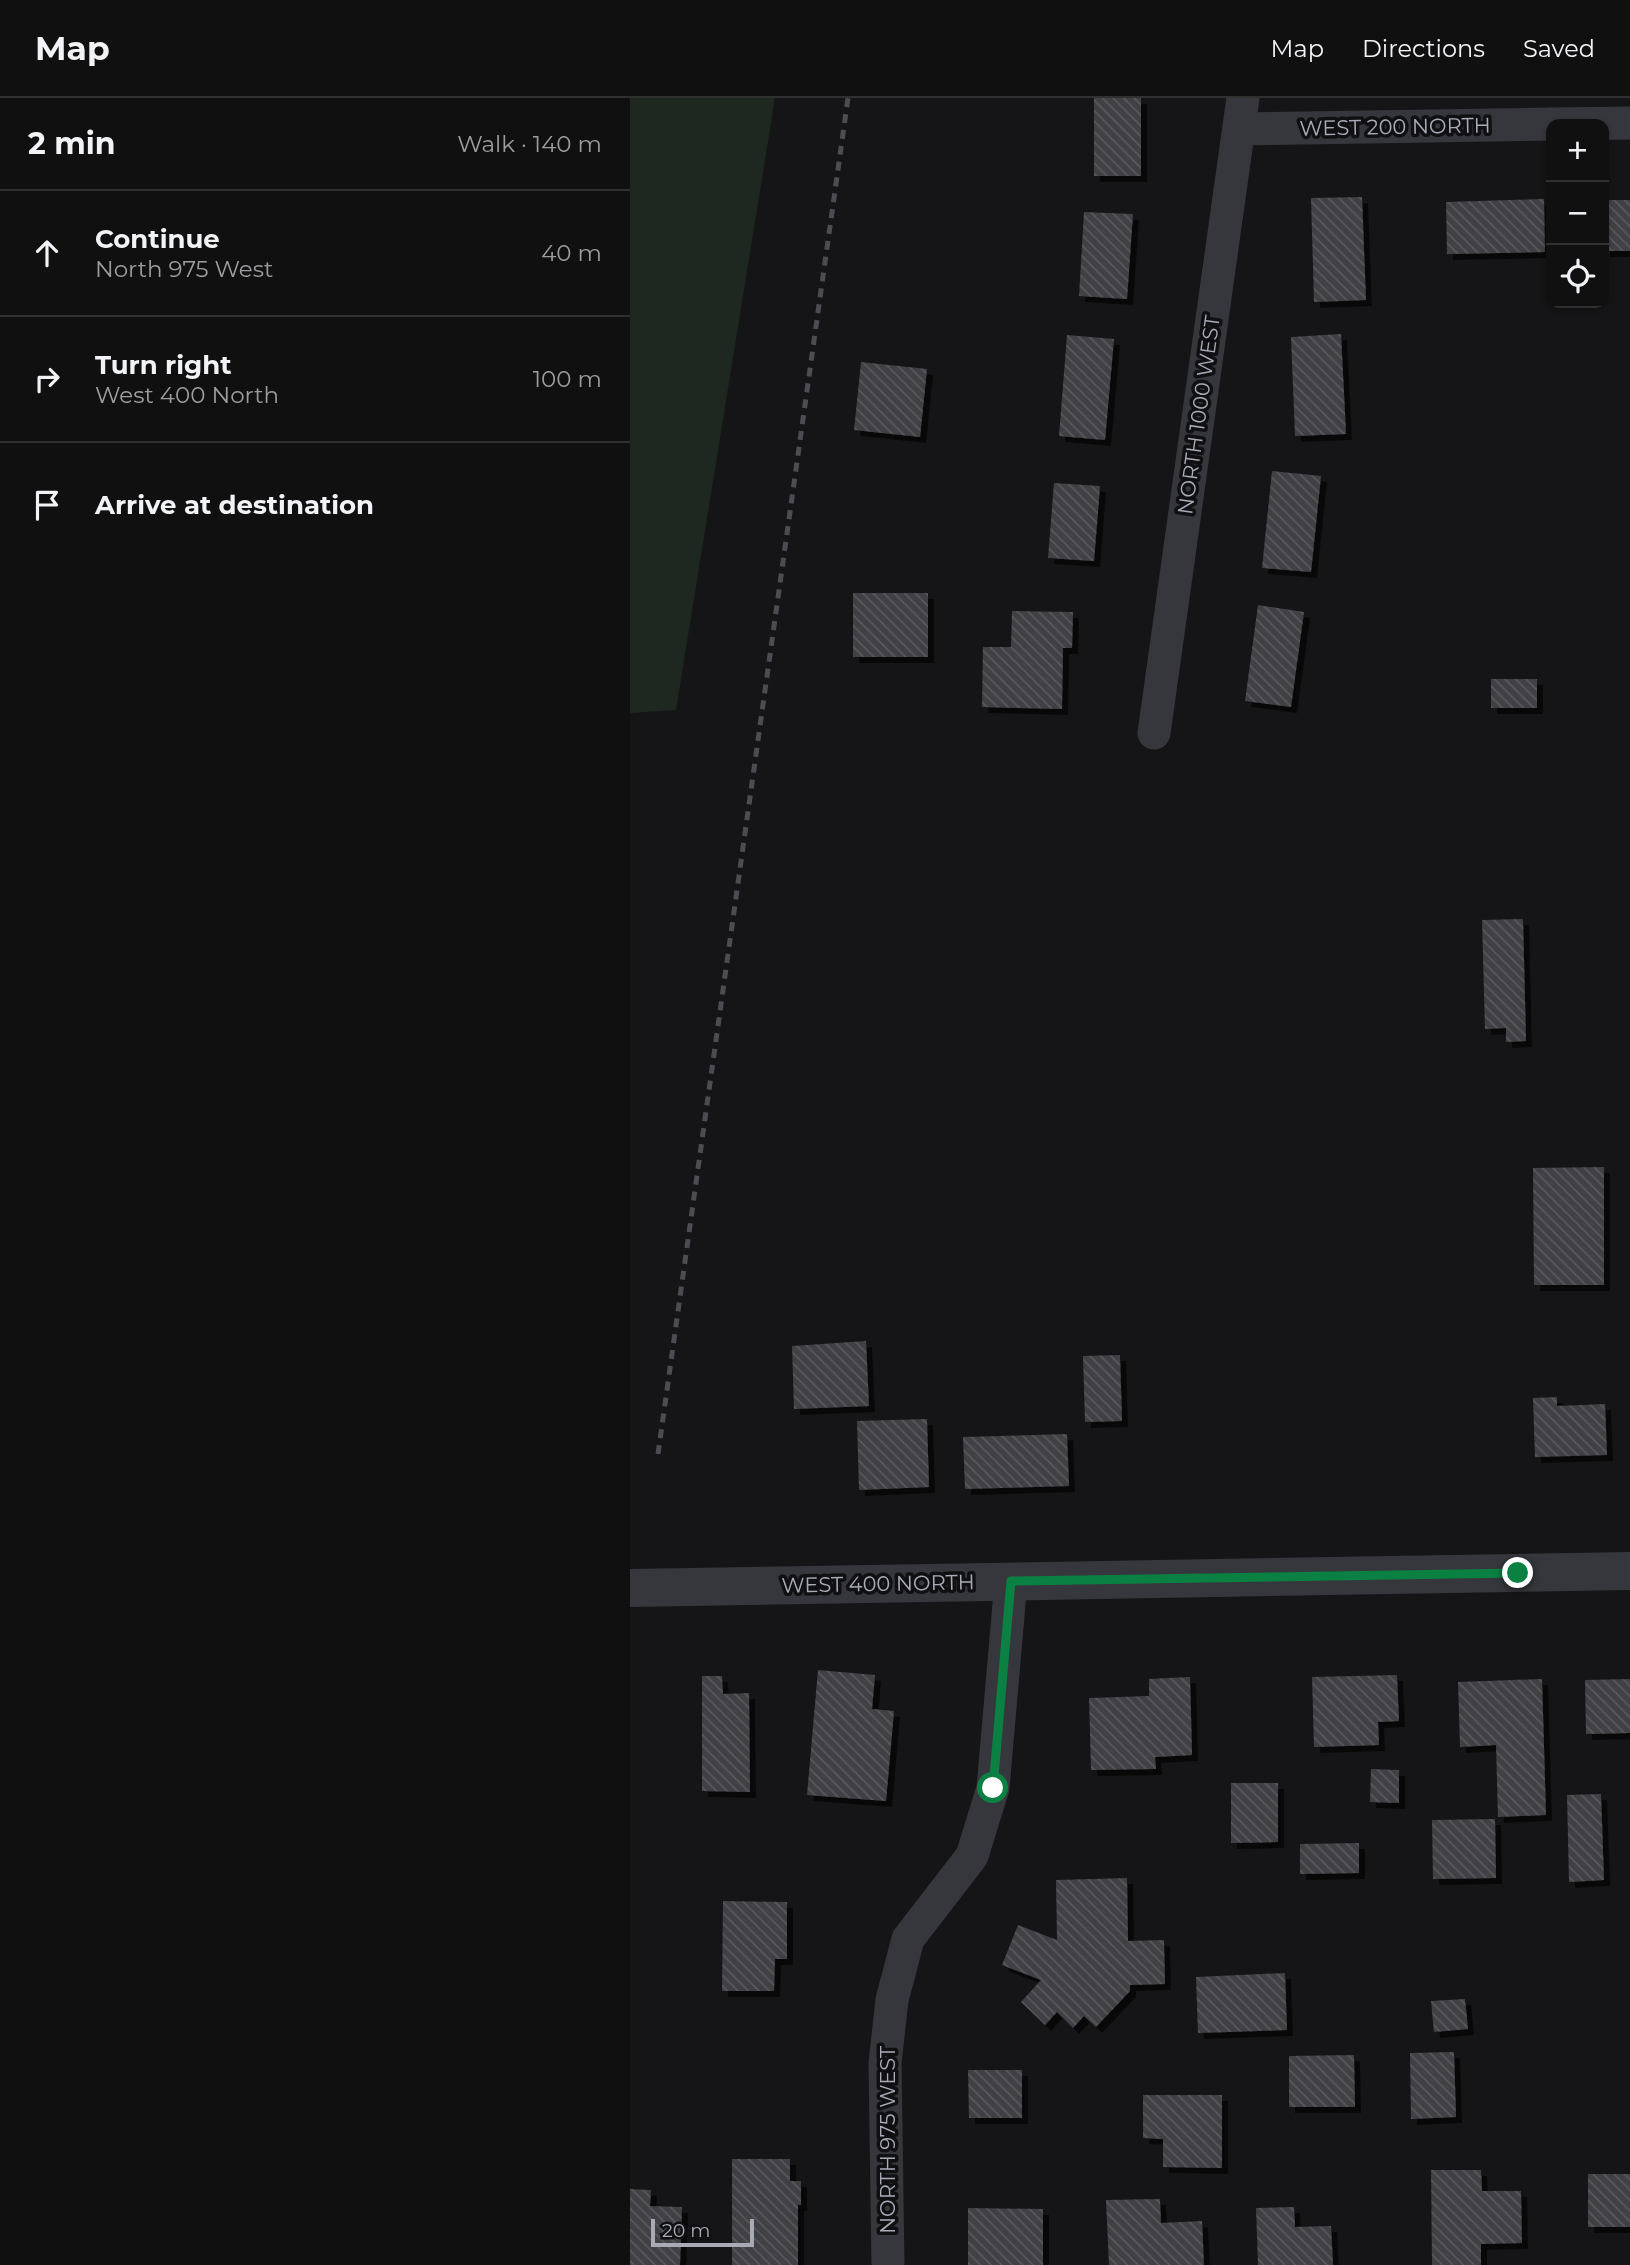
<!DOCTYPE html>
<meta charset="utf-8">
<style>
body{margin:0;font-family:Montserrat,sans-serif;background:#19191a;color:#f1f3f6}
.controls{position:absolute;right:21px;top:21px;display:grid;overflow:hidden;border-radius:14px;box-shadow:0 2px 5px #0004}
.controls button{width:63px;height:63px;display:grid;place-items:center;padding:0;border:0;border-bottom:2px solid #303031;background:#101011;color:#f1f3f6;font:35px sans-serif}
.scale{position:absolute;left:21px;bottom:18px;width:103px;box-sizing:border-box;padding-left:7px;border:4px solid #a8abb6;border-top:0;font-size:19px;line-height:24px;white-space:nowrap;color:#a8abb6;-webkit-text-stroke:5px #101012;paint-order:stroke}
.stop{position:absolute;width:21px;height:21px;margin:-16px;border:5px solid #0b8043;border-radius:50%;background:#fff}
.stop.end{background:#0b8043;border-color:#fff;box-shadow:0 2px 7px #0008}
.list{margin:0;padding:0;list-style:none}
h2{display:flex;justify-content:space-between;align-items:center;height:91px;margin:0;padding:0 28px;font-size:30px}
h2 small{font-size:23px;font-weight:400;color:#9c9d9f}
.list li{display:grid;grid-template-columns:46px 1fr auto;gap:21px;align-items:center;box-sizing:border-box;height:126px;padding:0 28px;border-top:2px solid #303031}
.list b{display:block;font-size:26px;white-space:nowrap}
.list p{margin:0;font-size:23px;white-space:nowrap;color:#9c9d9f}
.list em{font-size:23px;font-style:normal;color:#9c9d9f}
.icon{flex:none;width:38px;height:38px;fill:none;stroke:currentColor;stroke-width:2;stroke-linecap:round;stroke-linejoin:round}
.map{position:relative;flex:none;width:1000px;height:2167px;overflow:hidden}
header{display:flex;align-items:center;gap:42px;box-sizing:border-box;height:98px;padding:0 35px;background:#101011;border-bottom:2px solid #303031}
header strong{font-size:33px}
nav{display:flex;gap:38px;margin-inline-start:auto;font-size:24px}
main{display:flex}
aside{flex:1;background:#101011}
.map>svg:first-child{display:block}
.green{fill:#1f2721}
.building{fill:url(#building-back-hatch);filter:url(#shadow)}
.lines{fill:none;stroke-linecap:round;stroke-linejoin:round}
.minor{stroke:#36373c;stroke-width:33}
.tertiary{stroke:#36373c;stroke-width:38}
.rail{stroke:#4b4d53;stroke-width:5;stroke-dasharray:9 7;stroke-linecap:butt}
.route{stroke:#0b8043;stroke-width:9}
.labels{text-anchor:middle;stroke-width:7;stroke-linejoin:round;paint-order:stroke}
.street-label{font-size:21px;fill:#a8abb6;stroke:#101012}
</style>
<header>
<strong>Map</strong>
<nav><a>Map</a><a>Directions</a><a>Saved</a></nav>
</header>
<main>
<aside>
<h2>2 min<small>Walk · 140 m</small></h2>
<ul class="list">
<li><svg class="icon" aria-label="ahead" viewBox="0 0 24 24"><path d="M12 20V5M6 11l6-6 6 6"/></svg><div><b>Continue</b><p>North 975 West</p></div><em>40 m</em></li>
<li><svg class="icon" aria-label="right" viewBox="0 0 24 24"><path d="M7 20v-9h11M14 6l5 5-5 5"/></svg><div><b>Turn right</b><p>West 400 North</p></div><em>100 m</em></li>
<li><svg class="icon" aria-label="arrive" viewBox="0 0 24 24"><path d="M6 21V4h12l-3 4 3 4H6"/></svg><div><b>Arrive at destination</b></div></li>
</ul>
</aside>
<div class="map">
<svg width="1000" height="2167" viewBox="0 0 1000 2167">
<defs>
<pattern id="building-back-hatch" width="6" height="6" patternUnits="userSpaceOnUse" patternTransform="scale(1.75)"><rect width="6" height="6" fill="#3f4044"/><path d="M-1 5l2 2M0 0l6 6M5-1l2 2" fill="none" stroke="#58595d"/></pattern>
<filter id="shadow"><feDropShadow dx="6" dy="6" stdDeviation="0" flood-color="#0009"/></filter>
</defs>
<rect width="100%" height="100%" fill="#151517"/>
<polygon class="green" points="0,0 145,0 46,612 0,615"/>
<g class="building">
<rect x="464" y="0" width="47" height="78"/>
<polygon points="732,99 736,202 684,204 681,100"/>
<polygon points="914,101 915,154 817,156 816,104"/>
<rect x="974" y="102" width="26" height="51"/>
<polygon points="454,114 503,116 497,201 449,198"/>
<polygon points="711,236 716,336 665,338 661,239"/>
<polygon points="437,237 484,241 475,342 429,338"/>
<polygon points="231,264 297,271 290,339 224,332"/>
<polygon points="642,373 691,378 681,474 632,470"/>
<polygon points="424,385 470,388 464,463 418,460"/>
<rect x="223" y="495" width="75" height="64"/>
<polygon points="628,507 674,514 661,609 615,603"/>
<polygon points="382,513 443,514 442,550 433,550 432,611 352,609 353,549 381,549"/>
<rect x="861" y="581" width="46" height="29"/>
<polygon points="893,821 896,943 876,944 876,930 855,931 852,822"/>
<polygon points="974,1069 974,1187 904,1187 903,1070"/>
<polygon points="236,1243 239,1308 164,1311 162,1248"/>
<polygon points="490,1257 492,1323 455,1324 453,1258"/>
<polygon points="927,1299 927,1308 975,1306 977,1357 905,1359 903,1300"/>
<polygon points="297,1321 299,1389 229,1392 227,1323"/>
<polygon points="437,1336 439,1388 335,1391 333,1339"/>
<polygon points="188,1572 245,1577 242,1611 264,1613 256,1703 177,1697"/>
<polygon points="767,1577 769,1623 748,1624 749,1647 684,1649 682,1579"/>
<polygon points="72,1578 92,1578 93,1596 119,1595 120,1694 72,1693"/>
<polygon points="560,1579 562,1657 525,1659 526,1671 461,1672 459,1600 519,1598 519,1581"/>
<polygon points="912,1581 916,1717 868,1719 866,1647 830,1649 828,1584"/>
<polygon points="1000,1581 1000,1635 956,1636 955,1582"/>
<polygon points="741,1671 769,1672 769,1705 740,1704"/>
<polygon points="601,1685 648,1685 648,1744 601,1745"/>
<polygon points="971,1696 974,1782 939,1784 937,1697"/>
<polygon points="865,1721 866,1780 803,1781 802,1722"/>
<polygon points="729,1745 729,1775 670,1776 670,1746"/>
<polygon points="497,1780 498,1843 534,1842 535,1886 500,1887 500,1893 466,1929 454,1918 443,1930 427,1914 415,1927 391,1904 411,1882 372,1867 388,1827 427,1842 426,1782"/>
<polygon points="93,1803 157,1804 157,1861 145,1861 144,1893 92,1893"/>
<polygon points="655,1875 657,1932 568,1935 566,1879"/>
<polygon points="835,1901 838,1931 804,1934 801,1903"/>
<polygon points="824,1954 826,2019 781,2021 780,1955"/>
<polygon points="724,1957 725,2009 659,2009 659,1958"/>
<polygon points="338,1972 392,1972 392,2020 339,2020"/>
<polygon points="513,1997 592,1997 592,2070 533,2069 533,2041 513,2040"/>
<polygon points="102,2061 160,2061 160,2083 171,2083 171,2107 168,2107 168,2167 102,2167"/>
<polygon points="801,2072 851,2072 852,2093 891,2093 892,2145 851,2146 851,2167 802,2167"/>
<rect x="958" y="2076" width="42" height="53"/>
<polygon points="0,2091 21,2092 20,2108 52,2109 50,2167 0,2167"/>
<polygon points="530,2101 531,2125 572,2123 574,2167 479,2167 476,2102"/>
<polygon points="664,2109 665,2129 701,2128 703,2167 628,2167 626,2110"/>
<polygon points="338,2110 413,2111 413,2167 338,2167"/>
</g>
<g class="lines">
<g class="minor">
<polyline points="922,26 1000,25"/>
<polyline points="609,31 921,26"/>
<polyline points="524,635 613,0"/>
<polyline points="258,2167 255,1965 262,1902 278,1841 342,1758 363,1690 381,1483"/>
</g>
<polyline class="tertiary" points="0,1490 1000,1473"/>
<polyline class="rail" points="28,1356 218,0"/>
</g>
<g class="lines">
<polyline class="route" points="363,1690 381,1483 888,1475"/>
</g>
<g class="labels">
<g class="street-label">
<text transform="translate(765 29) rotate(-1)" y="7">WEST 200 NORTH</text>
<text transform="translate(569 317) rotate(-82)" y="7">NORTH 1000 WEST</text>
<text transform="translate(248 1486) rotate(-1)" y="7">WEST 400 NORTH</text>
<text transform="translate(258 2042) rotate(-90)" y="7">NORTH 975 WEST</text>
</g>
</g>
</svg>
<div class="controls">
<button>+</button>
<button>−</button>
<button><svg class="icon" aria-label="locate" viewBox="0 0 24 24"><circle cx="12" cy="12" r="6"/><path d="M12 2v4M12 18v4M2 12h4M18 12h4"/></svg></button>
</div>
<div class="scale">20 m</div>
<div class="stop" style="left:363px;top:1690px"></div>
<div class="stop end" style="left:888px;top:1475px"></div>
</div>
</main>
